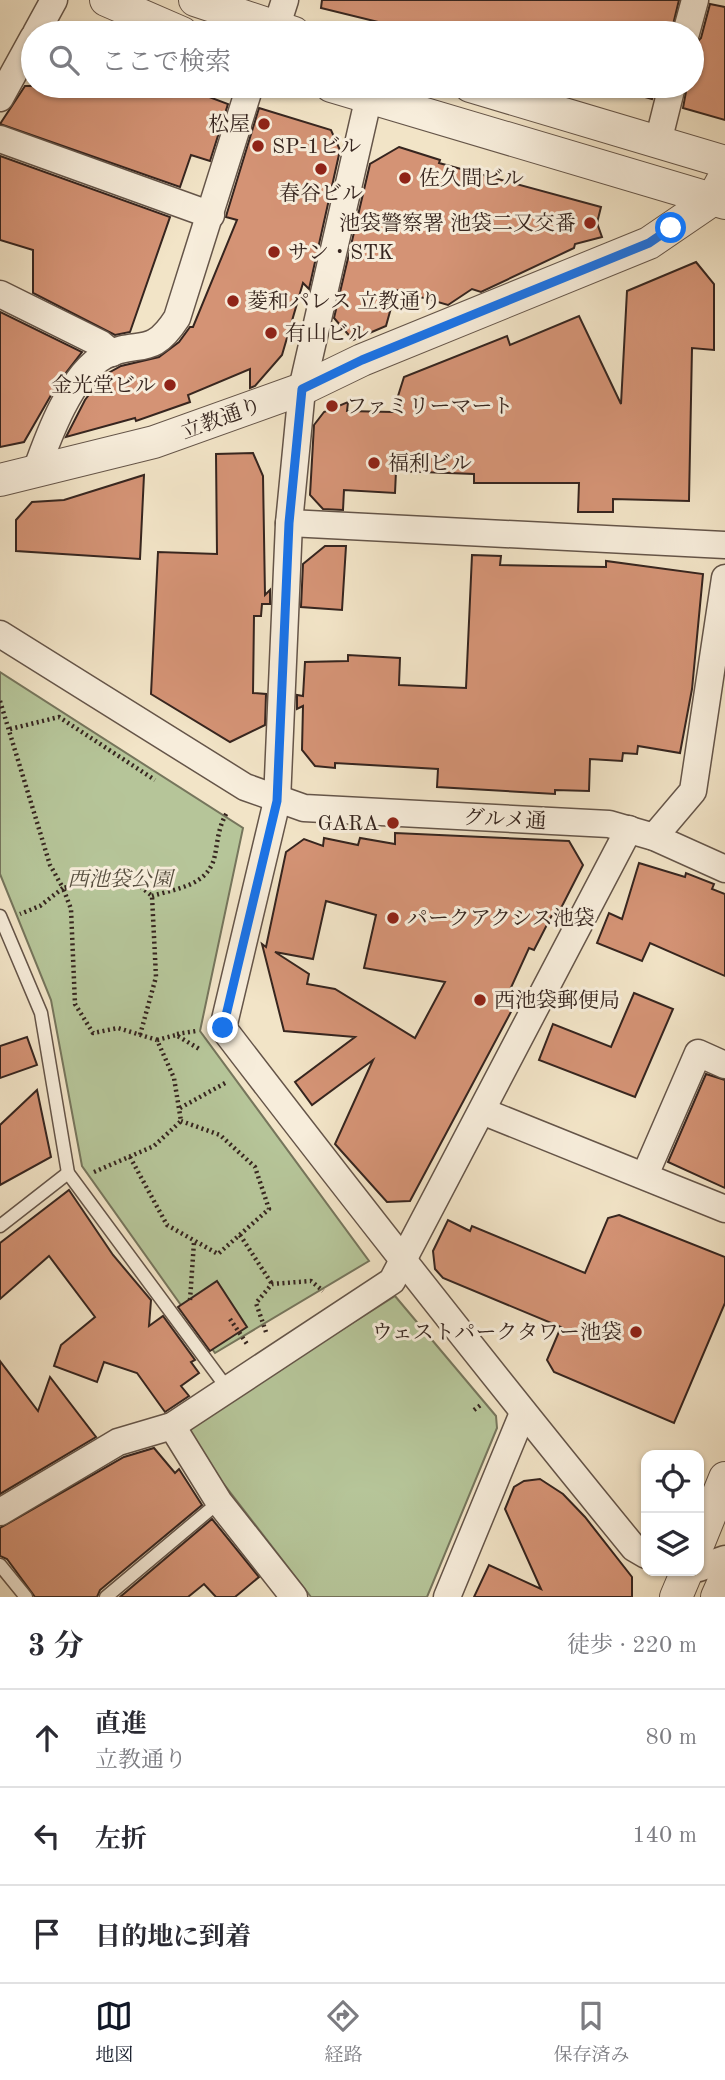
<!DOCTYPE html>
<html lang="ja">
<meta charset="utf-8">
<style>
body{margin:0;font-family:"Old Standard TT","Noto Serif JP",serif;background:#f2f2f3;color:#2b2b33}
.controls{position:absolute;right:21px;bottom:21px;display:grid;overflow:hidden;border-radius:14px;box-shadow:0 2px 5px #0004}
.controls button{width:63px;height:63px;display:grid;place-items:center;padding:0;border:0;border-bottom:2px solid #e1e1e2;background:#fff;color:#2b2b33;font:35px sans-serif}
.stop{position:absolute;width:21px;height:21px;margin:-16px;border:5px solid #1a73e8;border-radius:50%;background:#fff}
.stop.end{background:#1a73e8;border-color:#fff;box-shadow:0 2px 7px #0008}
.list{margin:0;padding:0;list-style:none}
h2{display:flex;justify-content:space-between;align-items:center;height:91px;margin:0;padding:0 28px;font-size:30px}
h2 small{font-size:23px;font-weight:400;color:#7c7c81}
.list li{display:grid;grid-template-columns:46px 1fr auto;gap:21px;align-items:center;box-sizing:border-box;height:98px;padding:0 28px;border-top:2px solid #e1e1e2}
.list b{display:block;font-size:26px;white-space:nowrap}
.list p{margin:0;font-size:23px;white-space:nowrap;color:#7c7c81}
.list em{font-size:23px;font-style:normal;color:#7c7c81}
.icon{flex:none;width:38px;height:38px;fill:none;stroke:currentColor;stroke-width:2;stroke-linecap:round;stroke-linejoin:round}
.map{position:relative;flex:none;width:725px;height:1597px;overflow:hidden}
.search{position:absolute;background:#fff;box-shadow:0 2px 5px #0004;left:21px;right:21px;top:21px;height:77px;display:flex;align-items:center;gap:18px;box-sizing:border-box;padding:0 24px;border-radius:38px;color:#7c7c81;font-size:26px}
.sheet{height:385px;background:#fff}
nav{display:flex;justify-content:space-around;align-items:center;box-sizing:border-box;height:98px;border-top:2px solid #e1e1e2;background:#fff;font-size:19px;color:#7c7c81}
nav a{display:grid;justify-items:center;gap:4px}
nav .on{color:#111827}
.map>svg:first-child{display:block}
.green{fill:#b6c599;stroke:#76755c;stroke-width:2}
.building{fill:#d49375;stroke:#36251f;stroke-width:2;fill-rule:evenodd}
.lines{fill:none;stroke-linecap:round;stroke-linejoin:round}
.service-casing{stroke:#655549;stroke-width:15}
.minor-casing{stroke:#655549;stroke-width:29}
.tertiary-casing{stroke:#655549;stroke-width:34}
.path{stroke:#36251f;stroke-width:4.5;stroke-dasharray:2 3.5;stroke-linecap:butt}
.service{stroke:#f7eddb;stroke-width:12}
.minor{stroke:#f7eddb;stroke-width:26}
.tertiary{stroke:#f7eddb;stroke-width:32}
.route{stroke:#1a73e8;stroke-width:9}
.poi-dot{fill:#8f2418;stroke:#f7eddb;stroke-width:2.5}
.labels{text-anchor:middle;stroke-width:6;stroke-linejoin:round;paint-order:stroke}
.poi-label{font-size:21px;fill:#36251f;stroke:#f7eddb;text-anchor:start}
.street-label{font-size:21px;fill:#36251f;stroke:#f7eddb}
.park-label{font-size:21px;font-style:italic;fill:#564d3e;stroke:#f7eddb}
</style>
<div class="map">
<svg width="725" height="1597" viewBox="0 0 725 1597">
<rect width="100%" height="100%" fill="#f2e4c7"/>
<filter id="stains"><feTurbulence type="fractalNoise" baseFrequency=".00286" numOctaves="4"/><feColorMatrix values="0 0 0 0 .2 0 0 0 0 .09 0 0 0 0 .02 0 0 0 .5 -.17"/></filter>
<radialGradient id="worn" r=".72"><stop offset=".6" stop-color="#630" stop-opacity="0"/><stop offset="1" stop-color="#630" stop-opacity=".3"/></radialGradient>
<g class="green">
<polygon points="0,672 243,828 200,1031 369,1261 215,1353 82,1166 51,1000 0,874"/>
<polygon points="395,1296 496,1416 497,1428 427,1597 311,1597 189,1439 189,1420 277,1371"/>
</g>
<g class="building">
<polygon points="322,0 679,0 671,33 423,33 321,8"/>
<polygon points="710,4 725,7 725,120 683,108 687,86 692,86 692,47 701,38"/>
<polygon points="25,86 180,86 228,104 210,161 191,155 180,187 0,124"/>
<polygon points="632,86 656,86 652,99 631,93"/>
<polygon points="259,108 331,130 340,150 309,289 303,283 282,355 255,386 250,388 250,369 188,395 190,402 136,421 135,418 66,437 85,400 103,376 121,366 159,357 179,342 190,327 193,327 237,220 226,217 227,213"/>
<polygon points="399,147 440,160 439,163 601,207 597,223 602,237 575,244 574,248 481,292 472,289 448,305 396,290 386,326 353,340 334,318 370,164"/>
<polygon points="0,156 170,217 130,332 115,335 33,293 33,250 0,240"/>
<polygon points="696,262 714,284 714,350 692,348 689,501 613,499 613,512 578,512 579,483 474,483 474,474 396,471 395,493 344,490 343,510 323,509 310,495 314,425 324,412 348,402 347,411 393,412 404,377 507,336 510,345 579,316 621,404 627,291"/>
<polygon points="0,312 82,352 58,383 24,442 0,447"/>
<polygon points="253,453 263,476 265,595 270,590 270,604 262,604 261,616 254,616 253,693 266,694 265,725 230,742 151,694 158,552 217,554 216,454"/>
<polygon points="144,475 140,559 16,551 16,520 32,502 64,500"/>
<polygon points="325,546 346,546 342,610 301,607 303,564"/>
<polygon points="472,555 501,556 500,565 606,567 606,561 703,574 692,689 680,753 638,746 637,754 623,753 622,761 590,759 589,791 555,790 555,794 437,787 438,769 335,763 335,768 315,766 302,750 303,706 297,709 297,695 303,696 305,662 348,661 348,655 400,658 399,685 466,688"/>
<path d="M 395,833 L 569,841 L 583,865 L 557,916 L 553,913 L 534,950 L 529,948 L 503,1005 L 512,1010 L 410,1201 L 387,1202 L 335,1144 L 373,1060 L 312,1105 L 295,1082 L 355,1037 L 284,1031 L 262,944 L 266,947 L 286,852 L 304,839 L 323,846 L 324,838 L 358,845 L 360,838 L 395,844 ZM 326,901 L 376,915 L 364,968 L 445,982 L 415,1038 L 335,989 L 307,984 L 309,974 L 275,952 L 313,959 Z"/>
<polygon points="639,863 685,877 686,873 714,884 712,889 725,894 725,976 650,943 642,961 597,943 609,913 622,919"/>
<polygon points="634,993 673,1009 635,1097 539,1060 553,1024 611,1047"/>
<polygon points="27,1037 37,1065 0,1078 0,1046"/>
<polygon points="706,1074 725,1080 725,1188 668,1162"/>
<polygon points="37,1090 51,1157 0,1185 0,1125"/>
<polygon points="69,1190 113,1255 151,1300 149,1326 163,1316 195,1360 191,1362 199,1373 181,1386 189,1396 165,1412 137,1373 104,1362 97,1382 54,1366 61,1345 95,1317 49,1256 0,1299 0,1243"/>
<polygon points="619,1215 725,1257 725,1303 674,1423 554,1372 547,1360 561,1327 443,1278 435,1269 433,1251 448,1220 470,1231 472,1226 585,1273 608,1218"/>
<polygon points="217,1281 247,1327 210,1351 178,1307"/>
<polygon points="0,1361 38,1411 50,1377 96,1437 0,1494"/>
<polygon points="154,1448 175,1473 179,1469 202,1505 100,1590 97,1597 35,1597 7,1559 0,1556 0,1528 124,1457"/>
<polygon points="540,1479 563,1494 585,1517 632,1577 632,1597 474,1597 489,1565 541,1589 505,1509 514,1487 524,1481"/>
<polygon points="212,1519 259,1577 235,1597 216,1597 204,1584 188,1597 120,1597"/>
</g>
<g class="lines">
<defs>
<g id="service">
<polyline points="0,916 41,1013 68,1173 227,1388"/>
<polyline points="0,1226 68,1173"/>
<polyline points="0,1565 26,1597"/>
<polyline points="106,1597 219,1502"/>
</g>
<g id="minor">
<polyline points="276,28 285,0"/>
<polyline points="36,33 54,0"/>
<polyline points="686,33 695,0"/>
<path d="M 369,96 L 302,389 L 289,523 L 277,801 L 223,1028 C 358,1204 494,1377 634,1548 L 646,1555"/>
<polyline points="0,98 33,38"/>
<polyline points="0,139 211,215"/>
<polyline points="658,142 672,86"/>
<polyline points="0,294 101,344 112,353"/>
<path d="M 36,471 C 48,437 71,374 104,356 C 139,338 150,360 177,318 L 250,86"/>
<polyline points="289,523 725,545"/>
<polyline points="0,634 245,787 304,808 609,824 654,837 725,869"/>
<polyline points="654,837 693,791 725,578"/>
<polyline points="482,1111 725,1209"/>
<polyline points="645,1175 698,1053 725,1065"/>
<polyline points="172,1426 219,1502 294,1597"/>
<polyline points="0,1512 118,1442 172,1426 392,1281 629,829"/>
<polyline points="699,1568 725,1559"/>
<polyline points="447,1597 523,1413"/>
</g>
<g id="tertiary">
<polyline points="106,0 182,33"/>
<polyline points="195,0 294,33"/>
<polyline points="331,86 725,203"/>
<polyline points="470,86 725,162"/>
<polyline points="0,480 154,442 302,389 362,360 649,243 712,200 725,176"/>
<polyline points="699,1542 725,1478"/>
<polyline points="676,1597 687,1571"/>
<polyline points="717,1597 725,1579"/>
</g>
</defs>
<use href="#service" class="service-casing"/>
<use href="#minor" class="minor-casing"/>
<use href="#tertiary" class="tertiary-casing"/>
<g class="path">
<polyline points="0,701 50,865 63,888 40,906 20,914"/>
<polyline points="10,729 59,717 155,780"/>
<path d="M 152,896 C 171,890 199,887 210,868 C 219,855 214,832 228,811"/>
<polyline points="177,1034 196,1031"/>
<polyline points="157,1040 176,1035 201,1050"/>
<polyline points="180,1108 227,1082"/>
<polyline points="130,1157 167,1225 218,1254 269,1209 255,1167 220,1135 181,1121"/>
<polyline points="94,1172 154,1146 181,1121 174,1078 157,1040 118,1028 93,1033 75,1004 71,909 63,888 124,873 152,896 156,977 140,1035"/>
<polyline points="240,1235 272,1284"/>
<polyline points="190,1300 194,1242"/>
<polyline points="230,1319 247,1344"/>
<polyline points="266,1332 256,1303 272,1284 311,1281 323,1291"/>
<polyline points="474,1410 482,1404"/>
</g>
<use href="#service" class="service"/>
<use href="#minor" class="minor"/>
<use href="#tertiary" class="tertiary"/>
</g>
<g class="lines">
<polyline class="route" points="223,1028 277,801 289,523 302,389 362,360 649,243 671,228"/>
</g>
<g class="poi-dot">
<circle cx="264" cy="124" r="7"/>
<circle cx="258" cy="146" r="7"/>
<circle cx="321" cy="169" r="7"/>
<circle cx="405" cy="178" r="7"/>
<circle cx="590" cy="223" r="7"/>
<circle cx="274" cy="252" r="7"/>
<circle cx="233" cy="301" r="7"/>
<circle cx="271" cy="333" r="7"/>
<circle cx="170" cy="385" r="7"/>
<circle cx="332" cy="406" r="7"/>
<circle cx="374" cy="463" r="7"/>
<circle cx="393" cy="823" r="7"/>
<circle cx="393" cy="918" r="7"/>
<circle cx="480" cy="1000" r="7"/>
<circle cx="636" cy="1332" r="7"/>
</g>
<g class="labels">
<g class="poi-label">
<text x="250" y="131" text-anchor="end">松屋</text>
<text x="272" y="153">SP-1ビル</text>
<text x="419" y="185">佐久間ビル</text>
<text x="321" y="200" text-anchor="middle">春谷ビル</text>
<text x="576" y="230" text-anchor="end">池袋警察署 池袋二又交番</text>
<text x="288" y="259">サン・STK</text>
<text x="247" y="308">菱和パレス 立教通り</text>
<text x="285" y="340">有山ビル</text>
<text x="156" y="392" text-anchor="end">金光堂ビル</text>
<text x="346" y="413">ファミリーマート</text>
<text x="388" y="470">福利ビル</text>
<text x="379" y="830" text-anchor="end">GARA</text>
<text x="407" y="925">パークアクシス池袋</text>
<text x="494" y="1007">西池袋郵便局</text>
<text x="622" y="1339" text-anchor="end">ウェストパークタワー池袋</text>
</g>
<g class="street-label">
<text transform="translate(221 418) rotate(-20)" y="7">立教通り</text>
<text transform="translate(505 819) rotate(3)" y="7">グルメ通</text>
</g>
<g class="park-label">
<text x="120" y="886">西池袋公園</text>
</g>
</g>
<rect width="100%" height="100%" filter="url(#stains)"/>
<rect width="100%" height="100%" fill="url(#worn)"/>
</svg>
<div class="controls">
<button><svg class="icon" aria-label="locate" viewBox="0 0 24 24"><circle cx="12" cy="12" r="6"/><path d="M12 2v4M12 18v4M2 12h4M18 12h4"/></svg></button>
<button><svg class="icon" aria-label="layers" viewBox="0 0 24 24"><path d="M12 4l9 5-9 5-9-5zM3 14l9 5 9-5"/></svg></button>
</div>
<div class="stop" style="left:671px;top:228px"></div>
<div class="stop end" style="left:223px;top:1028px"></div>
<div class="search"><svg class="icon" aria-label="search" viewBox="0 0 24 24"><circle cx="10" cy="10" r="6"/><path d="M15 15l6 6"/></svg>ここで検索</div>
</div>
<section class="sheet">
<h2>3 分<small>徒歩 · 220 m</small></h2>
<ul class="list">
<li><svg class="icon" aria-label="ahead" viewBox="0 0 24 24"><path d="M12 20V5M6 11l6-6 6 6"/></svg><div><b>直進</b><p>立教通り</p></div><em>80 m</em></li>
<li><svg class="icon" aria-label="left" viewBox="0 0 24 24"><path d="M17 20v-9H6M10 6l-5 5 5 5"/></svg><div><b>左折</b></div><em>140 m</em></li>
<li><svg class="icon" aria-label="arrive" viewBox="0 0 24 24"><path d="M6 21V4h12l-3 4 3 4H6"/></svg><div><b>目的地に到着</b></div></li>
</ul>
</section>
<nav>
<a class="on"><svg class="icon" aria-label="map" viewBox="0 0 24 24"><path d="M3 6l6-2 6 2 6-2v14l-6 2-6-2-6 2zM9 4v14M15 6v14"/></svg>地図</a>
<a><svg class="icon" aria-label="directions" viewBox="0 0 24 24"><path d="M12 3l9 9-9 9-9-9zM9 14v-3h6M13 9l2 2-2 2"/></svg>経路</a>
<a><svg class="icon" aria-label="saved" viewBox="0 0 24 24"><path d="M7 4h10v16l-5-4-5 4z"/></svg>保存済み</a>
</nav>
